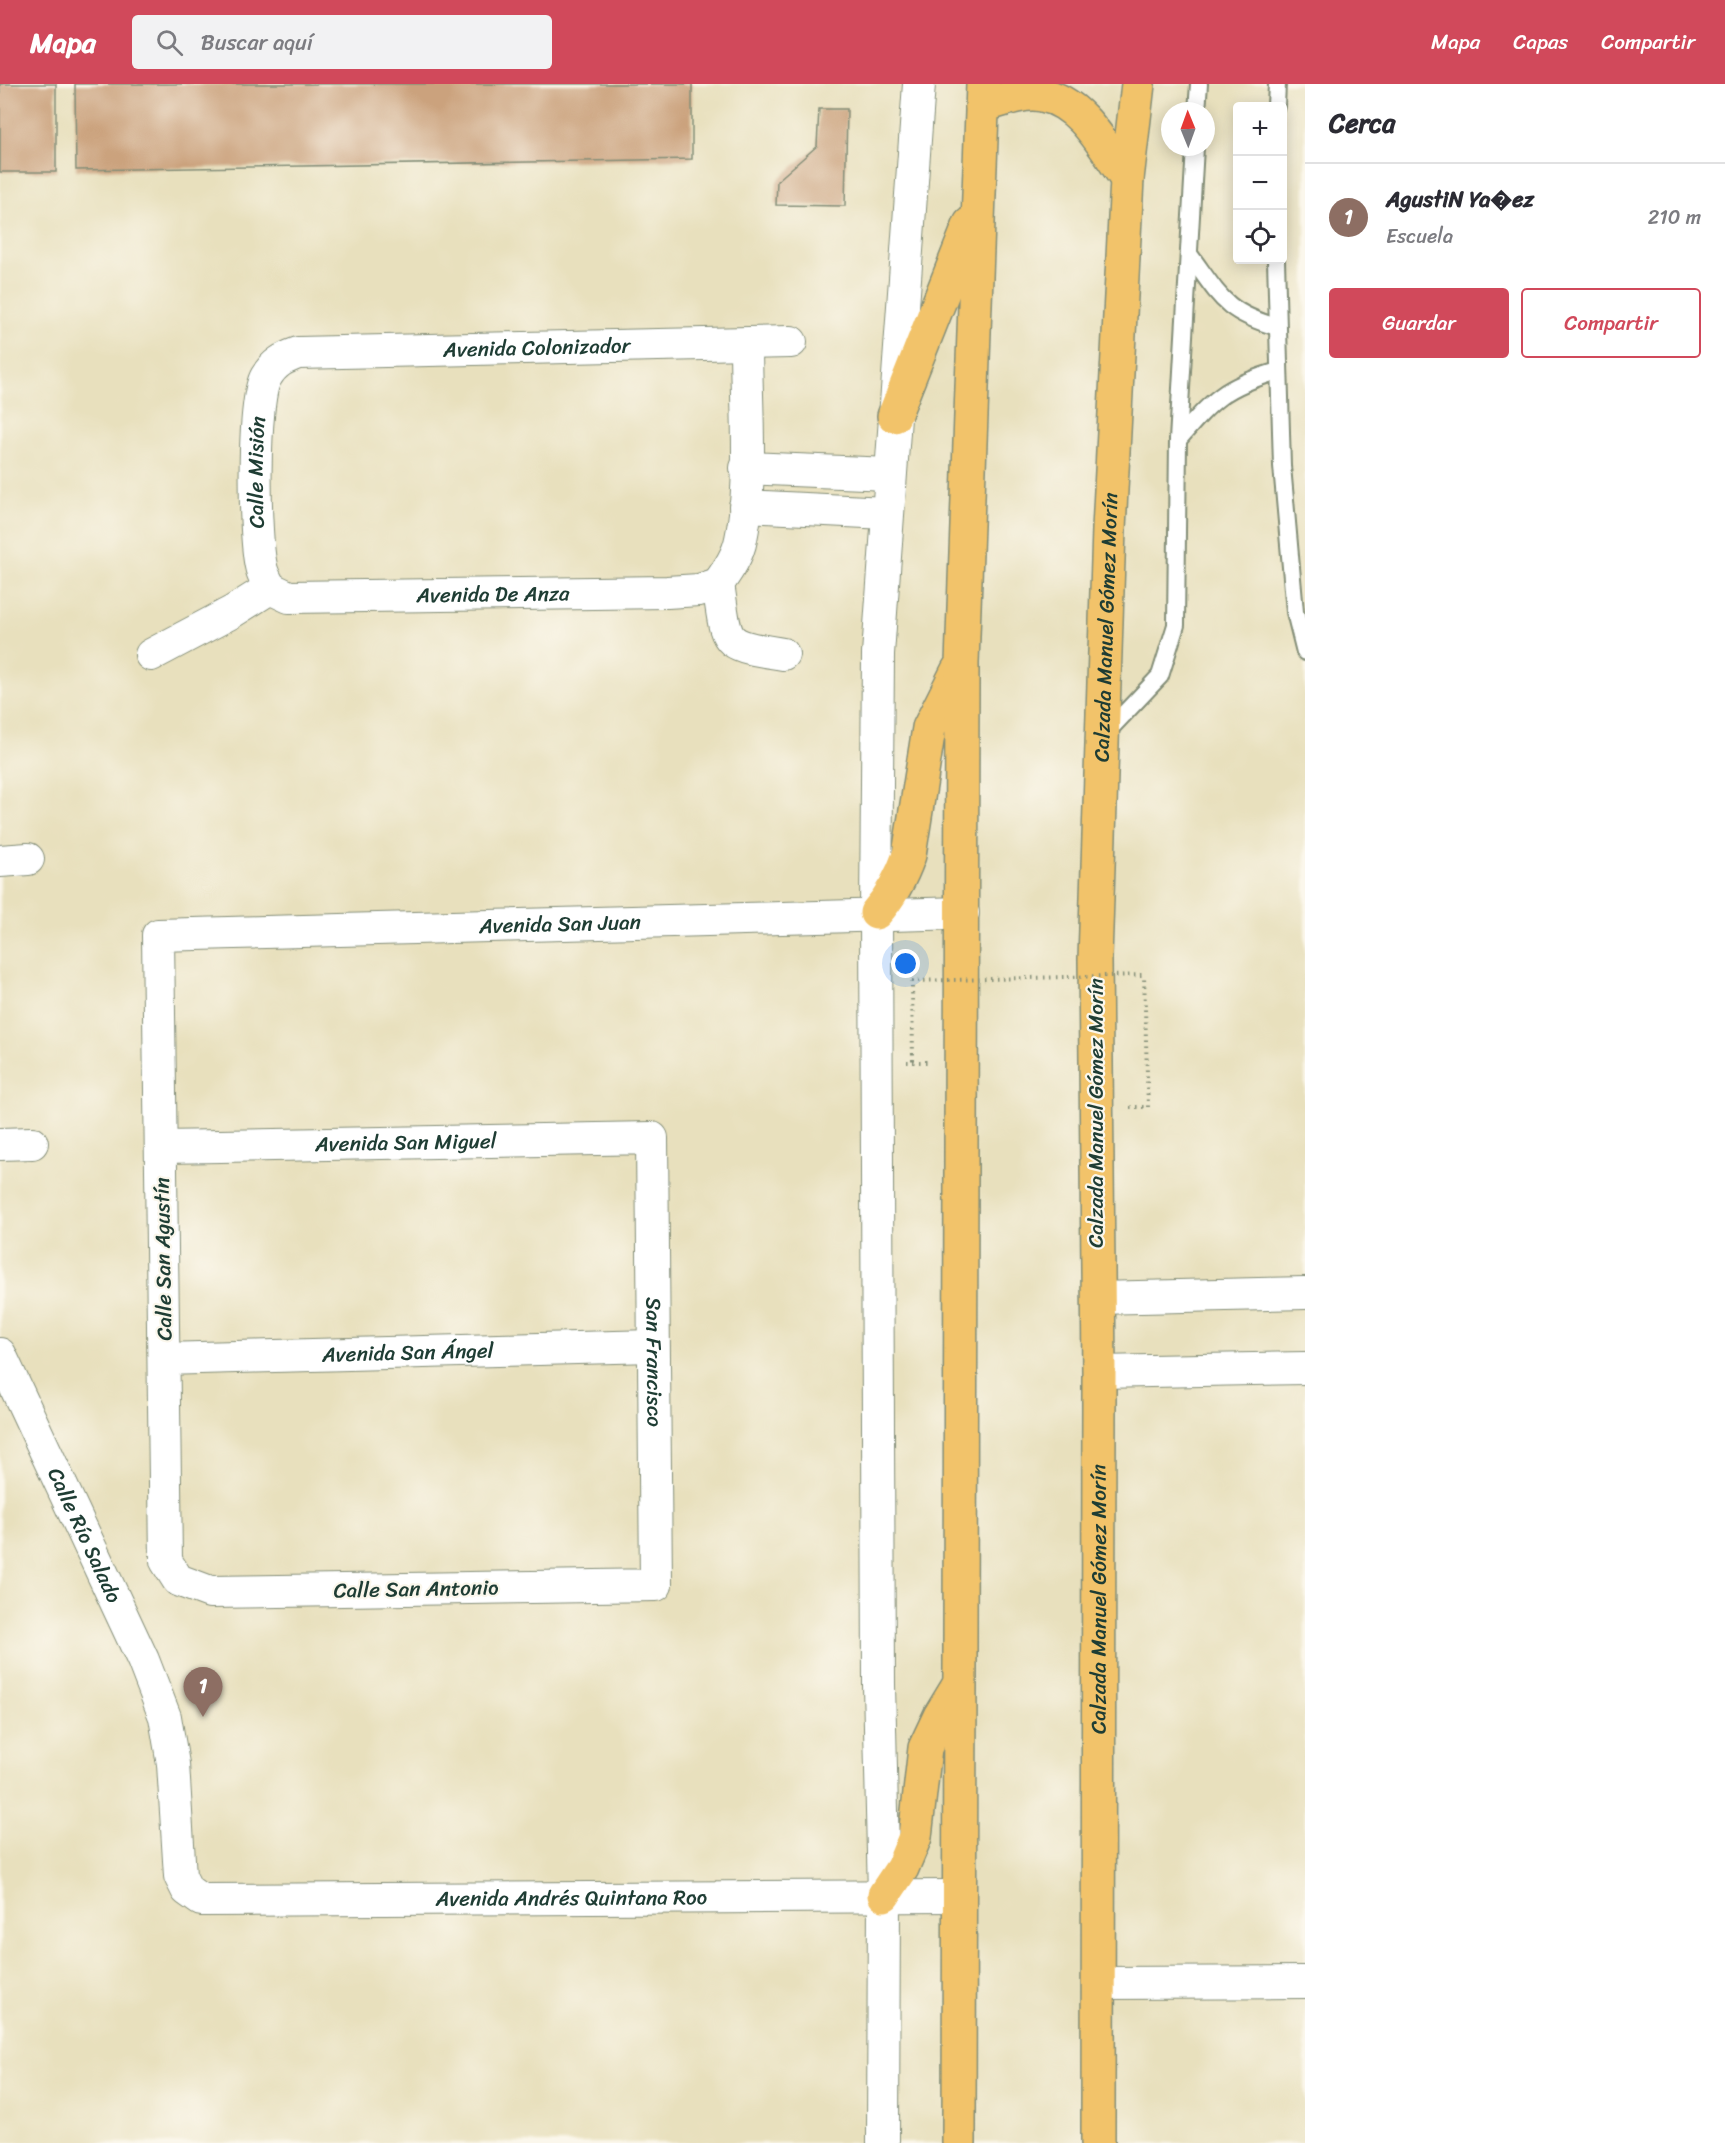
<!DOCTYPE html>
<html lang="es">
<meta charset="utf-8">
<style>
body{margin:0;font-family:Sriracha,sans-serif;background:#f2f2f3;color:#2b2b33}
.controls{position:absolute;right:18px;top:18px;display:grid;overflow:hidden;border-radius:6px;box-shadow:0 3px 15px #0003}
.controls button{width:54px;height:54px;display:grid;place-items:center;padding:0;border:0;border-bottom:2px solid #e1e1e2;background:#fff;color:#2b2b33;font:30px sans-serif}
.compass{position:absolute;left:1161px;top:18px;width:54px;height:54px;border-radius:50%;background:#fff;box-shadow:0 3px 15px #0003;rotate:359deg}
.you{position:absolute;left:906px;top:880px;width:21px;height:21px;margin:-15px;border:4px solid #fff;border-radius:50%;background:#1a73e8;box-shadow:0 0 0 9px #1a73e833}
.badge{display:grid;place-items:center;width:39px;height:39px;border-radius:50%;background:#d1495b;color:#fff;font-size:20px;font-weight:700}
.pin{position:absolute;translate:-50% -50px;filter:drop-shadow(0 2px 3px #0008)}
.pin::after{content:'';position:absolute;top:32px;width:21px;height:18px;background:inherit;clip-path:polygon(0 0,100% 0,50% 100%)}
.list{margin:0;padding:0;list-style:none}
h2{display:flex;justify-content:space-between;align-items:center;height:78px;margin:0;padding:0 24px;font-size:26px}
h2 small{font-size:20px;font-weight:400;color:#7c7c81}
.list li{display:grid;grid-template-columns:39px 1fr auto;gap:18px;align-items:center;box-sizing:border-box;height:108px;padding:0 24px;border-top:2px solid #e1e1e2}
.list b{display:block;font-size:22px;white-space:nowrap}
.list p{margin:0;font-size:20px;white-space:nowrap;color:#7c7c81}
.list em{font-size:20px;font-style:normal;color:#7c7c81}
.actions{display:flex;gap:12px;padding:18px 24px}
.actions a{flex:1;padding:14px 0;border:2px solid #d1495b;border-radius:6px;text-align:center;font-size:21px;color:#d1495b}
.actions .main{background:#d1495b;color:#fff}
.icon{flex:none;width:33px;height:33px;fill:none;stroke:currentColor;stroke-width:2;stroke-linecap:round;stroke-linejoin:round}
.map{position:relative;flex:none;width:1305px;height:2059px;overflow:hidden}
header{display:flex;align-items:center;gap:36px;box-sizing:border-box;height:84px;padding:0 30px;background:#d1495b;color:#fff}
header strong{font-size:28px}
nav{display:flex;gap:33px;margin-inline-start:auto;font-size:21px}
.search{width:420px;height:54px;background:#f2f2f3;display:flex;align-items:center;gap:15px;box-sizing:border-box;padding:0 21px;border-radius:6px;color:#7c7c81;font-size:22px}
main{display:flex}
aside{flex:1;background:#fff}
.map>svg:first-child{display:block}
.building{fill:#cba27d}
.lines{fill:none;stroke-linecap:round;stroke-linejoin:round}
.service-casing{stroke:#848e78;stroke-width:20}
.minor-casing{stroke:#848e78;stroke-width:34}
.primary-casing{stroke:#848e78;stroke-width:36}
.path{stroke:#848e78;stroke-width:4;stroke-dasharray:1.5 4.5;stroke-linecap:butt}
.service{stroke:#fff;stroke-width:16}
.minor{stroke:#fff;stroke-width:32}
.primary{stroke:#f2c36a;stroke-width:33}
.path-bridge{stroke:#848e78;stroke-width:4;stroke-dasharray:1.5 4.5;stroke-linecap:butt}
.labels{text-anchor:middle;stroke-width:4.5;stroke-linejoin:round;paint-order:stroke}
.street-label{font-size:21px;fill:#1f3d34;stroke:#fbf7ec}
</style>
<header>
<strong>Mapa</strong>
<div class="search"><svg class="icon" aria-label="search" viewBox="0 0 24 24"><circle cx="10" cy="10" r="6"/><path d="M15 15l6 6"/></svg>Buscar aquí</div>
<nav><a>Mapa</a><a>Capas</a><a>Compartir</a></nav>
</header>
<main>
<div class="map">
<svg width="1305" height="2059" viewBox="0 0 1305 2059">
<rect width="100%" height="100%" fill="#fbf7ec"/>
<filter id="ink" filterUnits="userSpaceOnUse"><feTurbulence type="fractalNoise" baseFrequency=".0167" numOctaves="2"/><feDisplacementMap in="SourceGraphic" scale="12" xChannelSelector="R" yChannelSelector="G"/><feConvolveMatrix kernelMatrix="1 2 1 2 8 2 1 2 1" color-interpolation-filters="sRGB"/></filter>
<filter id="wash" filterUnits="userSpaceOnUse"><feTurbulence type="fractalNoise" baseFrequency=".008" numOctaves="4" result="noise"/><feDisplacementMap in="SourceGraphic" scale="24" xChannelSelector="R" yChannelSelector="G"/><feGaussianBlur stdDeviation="1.35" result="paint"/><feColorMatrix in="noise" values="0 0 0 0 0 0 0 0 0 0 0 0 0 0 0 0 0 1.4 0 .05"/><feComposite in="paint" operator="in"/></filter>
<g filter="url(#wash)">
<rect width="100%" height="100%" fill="#e8e0bd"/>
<g id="blocks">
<g class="building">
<rect x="0" y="0" width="56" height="88"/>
<polygon points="75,0 692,0 692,75 76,86"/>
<polygon points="819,25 847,25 845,122 776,121 777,97 817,62"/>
</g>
</g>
</g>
<g filter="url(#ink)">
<use href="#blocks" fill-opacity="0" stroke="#848e78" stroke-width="1.5"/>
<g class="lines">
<defs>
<g id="service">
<polyline points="1276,22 1277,0"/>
<polyline points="1197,27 1199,0"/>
<path d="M 1189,170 C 1220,212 1224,228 1277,243"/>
<polyline points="1276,176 1282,382 1295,528 1305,568"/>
<path d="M 1178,356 C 1213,315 1225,302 1279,287"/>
<polyline points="1104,651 1160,592 1176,541 1178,356 1195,63"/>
</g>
<g id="minor">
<polyline points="746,384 889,390"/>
<polyline points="745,422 886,429"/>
<path d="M 718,500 C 727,487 738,472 741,455 C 753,399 746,318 746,260"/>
<path d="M 718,500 C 728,561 719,560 783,570"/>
<path id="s1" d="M 270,504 C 267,497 262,490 261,482 C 254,452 252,317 266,293 C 274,279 284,274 298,269 L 791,258"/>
<path id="s2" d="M 270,504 L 289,513 L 667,508 L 699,506 L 718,500"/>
<polyline points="151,571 232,528 270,504"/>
<polyline points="0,777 28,775"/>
<polyline points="0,1060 32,1059"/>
<path id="s3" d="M 162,1063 L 652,1054 L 656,1501 L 210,1508 L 178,1496 L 166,1477 L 158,851 L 963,829"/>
<polyline points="1098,1214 1305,1209"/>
<path id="s4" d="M 0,1270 L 143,1576 L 165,1633 L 173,1680 L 180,1792 L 187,1806 L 201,1816 L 959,1812"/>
<path id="s5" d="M 164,1275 L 653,1262"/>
<polyline points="1099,1288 1305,1284"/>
<polyline points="1098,1899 1305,1898"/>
<polyline points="883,2059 884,1811 879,1601 876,829 878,570 919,0"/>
</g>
<g id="primary">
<path d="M 982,22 C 1001,17 1023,7 1042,11 C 1082,18 1105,65 1127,95"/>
<polyline points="894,332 970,140"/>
<path d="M 876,829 C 892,811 901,794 909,771 L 929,644 L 958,586"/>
<polyline points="884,1811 902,1784 915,1753 925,1664 940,1632 957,1604"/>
<polyline points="959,2059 962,579 983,0"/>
<path id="s6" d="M 1098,2059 L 1099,1288 L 1095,875 L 1109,445 L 1127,95 L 1138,0"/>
</g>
</defs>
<use href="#service" class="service-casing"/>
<use href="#minor" class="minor-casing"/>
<use href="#primary" class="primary-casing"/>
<g class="path">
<polyline points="912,897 913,977"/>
<polyline points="907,978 930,978"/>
<polyline points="1130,1023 1148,1023 1144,891"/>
</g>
<use href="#service" class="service"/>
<use href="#minor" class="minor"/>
<use href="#primary" class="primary"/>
<polyline class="path-bridge" points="912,897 1144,891"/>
</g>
</g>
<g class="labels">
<g class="street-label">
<text dy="7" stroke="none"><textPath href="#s1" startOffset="494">Avenida Colonizador</textPath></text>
<text dy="7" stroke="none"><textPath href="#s1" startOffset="118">Calle Misión</textPath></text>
<text dy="7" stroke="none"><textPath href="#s2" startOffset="225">Avenida De Anza</textPath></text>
<text dy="7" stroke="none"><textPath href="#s6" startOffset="1516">Calzada Manuel Gómez Morín</textPath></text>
<text dy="7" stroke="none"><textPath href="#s3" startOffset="2468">Avenida San Juan</textPath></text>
<text transform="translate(1096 1029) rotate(-90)" y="7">Calzada Manuel Gómez Morín</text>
<text dy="7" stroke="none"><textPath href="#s3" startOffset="244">Avenida San Miguel</textPath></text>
<text transform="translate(163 1175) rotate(-91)" y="7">Calle San Agustín</text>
<text dy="7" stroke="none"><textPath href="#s5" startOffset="244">Avenida San Ángel</textPath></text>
<text dy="7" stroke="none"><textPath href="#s3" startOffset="714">San Francisco</textPath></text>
<text dy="7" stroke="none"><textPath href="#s4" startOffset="200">Calle Río Salado</textPath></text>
<text transform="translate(416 1505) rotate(-1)" y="7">Calle San Antonio</text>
<text dy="7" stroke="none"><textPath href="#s6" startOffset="544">Calzada Manuel Gómez Morín</textPath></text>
<text dy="7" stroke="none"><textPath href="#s4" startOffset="962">Avenida Andrés Quintana Roo</textPath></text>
</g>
</g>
</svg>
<div class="controls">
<button>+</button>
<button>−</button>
<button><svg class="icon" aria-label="locate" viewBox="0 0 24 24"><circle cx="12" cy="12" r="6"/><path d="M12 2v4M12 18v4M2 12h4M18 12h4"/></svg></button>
</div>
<svg class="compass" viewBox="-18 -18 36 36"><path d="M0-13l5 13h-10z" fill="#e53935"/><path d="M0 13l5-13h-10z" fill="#7c7c81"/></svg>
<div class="you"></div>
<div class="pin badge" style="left:203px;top:1633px;background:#8d6e63">1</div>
</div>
<aside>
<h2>Cerca<small></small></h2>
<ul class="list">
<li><span class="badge" style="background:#8d6e63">1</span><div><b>AgustiN Ya�ez</b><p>Escuela</p></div><em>210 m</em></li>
</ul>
<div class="actions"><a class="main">Guardar</a><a>Compartir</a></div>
</aside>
</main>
